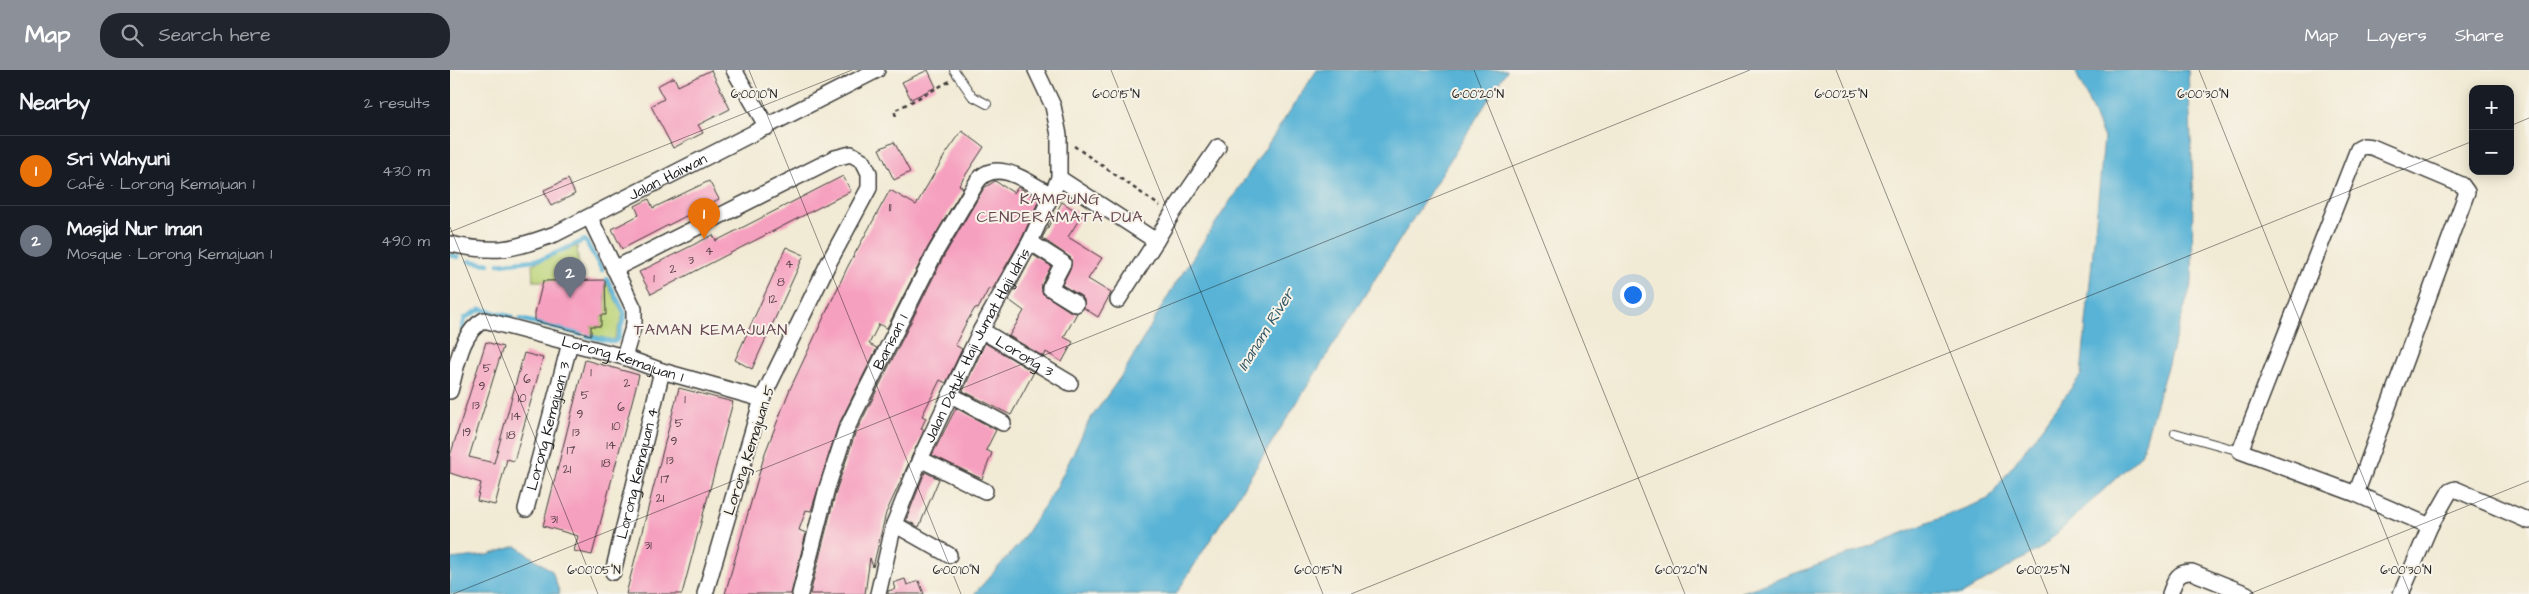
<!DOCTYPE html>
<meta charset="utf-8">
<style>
body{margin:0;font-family:"Architects Daughter",sans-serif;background:#20242c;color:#f1f3f6}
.controls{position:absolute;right:15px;top:15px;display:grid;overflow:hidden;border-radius:10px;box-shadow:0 2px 12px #0003}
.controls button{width:45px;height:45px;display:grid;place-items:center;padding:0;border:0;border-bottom:1px solid #363941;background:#171b24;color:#f1f3f6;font:25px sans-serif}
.you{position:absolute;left:1182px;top:224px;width:18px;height:18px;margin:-12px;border:4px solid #fff;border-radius:50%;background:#1a73e8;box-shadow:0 0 0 8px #1a73e833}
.badge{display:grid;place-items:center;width:32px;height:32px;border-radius:50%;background:#8c9099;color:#fff;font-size:16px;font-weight:700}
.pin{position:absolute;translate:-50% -41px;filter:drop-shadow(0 1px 2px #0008)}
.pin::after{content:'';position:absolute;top:26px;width:18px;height:15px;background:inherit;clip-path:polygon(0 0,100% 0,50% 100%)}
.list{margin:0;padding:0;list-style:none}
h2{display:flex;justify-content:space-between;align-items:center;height:65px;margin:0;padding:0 20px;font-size:21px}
h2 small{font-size:16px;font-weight:400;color:#9ea1a6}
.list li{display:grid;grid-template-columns:32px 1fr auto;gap:15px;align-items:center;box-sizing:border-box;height:70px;padding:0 20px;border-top:1px solid #363941}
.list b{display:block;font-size:19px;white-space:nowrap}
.list p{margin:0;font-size:16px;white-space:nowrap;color:#9ea1a6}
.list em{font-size:16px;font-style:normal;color:#9ea1a6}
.icon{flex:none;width:28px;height:28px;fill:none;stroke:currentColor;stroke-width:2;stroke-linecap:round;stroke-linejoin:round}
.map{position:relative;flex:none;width:2079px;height:524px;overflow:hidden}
header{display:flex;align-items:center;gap:30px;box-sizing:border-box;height:70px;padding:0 25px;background:#8c9099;color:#fff}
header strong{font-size:24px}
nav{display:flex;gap:28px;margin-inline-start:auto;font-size:18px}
.search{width:350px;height:45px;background:#20242c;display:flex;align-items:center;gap:12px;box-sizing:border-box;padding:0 18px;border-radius:20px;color:#9ea1a6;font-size:19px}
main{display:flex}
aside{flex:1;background:#171b24}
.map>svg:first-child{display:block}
.green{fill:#bcd479;stroke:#6c784a}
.water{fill:#59b3d6;stroke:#3a6879}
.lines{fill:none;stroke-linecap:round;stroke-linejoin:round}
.stream{stroke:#59b3d6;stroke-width:4.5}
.building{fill:#f6a0bf}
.lane-casing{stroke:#3c3b38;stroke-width:10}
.street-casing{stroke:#3c3b38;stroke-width:18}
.path{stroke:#3c3b38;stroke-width:2.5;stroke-dasharray:4 4;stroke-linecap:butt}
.lane{stroke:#fff;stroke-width:8}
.street{stroke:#fff;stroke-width:15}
.ticks{fill:none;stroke:#1c1c1c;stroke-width:1;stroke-opacity:0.45}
.labels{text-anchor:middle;stroke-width:4;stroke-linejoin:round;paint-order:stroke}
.number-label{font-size:12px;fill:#523d45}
.street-label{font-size:15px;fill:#1c1c1c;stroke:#f7f3e8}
.neighbourhood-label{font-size:16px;letter-spacing:1px;fill:#684a55;stroke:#f7f3e8}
.water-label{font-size:16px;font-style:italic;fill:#345866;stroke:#f7f3e8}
.ticks-label{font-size:12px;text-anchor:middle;fill:#1c1c1c;stroke:#f7f3e8;stroke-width:4;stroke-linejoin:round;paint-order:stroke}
</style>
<header>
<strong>Map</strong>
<div class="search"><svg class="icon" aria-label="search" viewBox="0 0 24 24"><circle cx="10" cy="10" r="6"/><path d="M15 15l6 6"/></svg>Search here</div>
<nav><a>Map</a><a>Layers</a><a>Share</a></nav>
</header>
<main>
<aside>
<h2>Nearby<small>2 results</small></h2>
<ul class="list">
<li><span class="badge" style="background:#e8710a">1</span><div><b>Sri Wahyuni</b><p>Café · Lorong Kemajuan 1</p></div><em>430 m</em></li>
<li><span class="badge" style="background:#6b7280">2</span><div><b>Masjid Nur Iman</b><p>Mosque · Lorong Kemajuan 1</p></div><em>490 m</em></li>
</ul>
</aside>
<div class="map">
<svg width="2079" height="524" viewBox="0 0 2079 524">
<rect width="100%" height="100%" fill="#f7f3e8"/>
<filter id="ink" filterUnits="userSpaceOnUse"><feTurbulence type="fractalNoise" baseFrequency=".02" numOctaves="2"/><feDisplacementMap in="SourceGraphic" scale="10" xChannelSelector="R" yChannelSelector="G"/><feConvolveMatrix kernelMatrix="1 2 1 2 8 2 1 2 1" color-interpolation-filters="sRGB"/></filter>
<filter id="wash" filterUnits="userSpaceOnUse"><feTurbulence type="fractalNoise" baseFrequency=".0096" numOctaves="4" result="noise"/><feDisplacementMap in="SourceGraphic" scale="20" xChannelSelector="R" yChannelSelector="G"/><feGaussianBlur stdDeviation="1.12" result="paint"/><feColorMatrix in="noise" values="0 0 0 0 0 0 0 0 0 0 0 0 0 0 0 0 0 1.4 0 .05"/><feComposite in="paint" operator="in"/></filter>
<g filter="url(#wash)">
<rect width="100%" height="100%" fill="#f1ead4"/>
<g class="green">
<polygon points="127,176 130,211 83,211 82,194"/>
<polygon points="155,210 173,244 164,270 141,265 141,256 151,256 151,245 156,245"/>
</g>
<g class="water">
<polygon points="867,0 1057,0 726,524 524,524 569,474 606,418 639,351 674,302 722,219"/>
<polygon points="1625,0 1738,0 1743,115 1742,212 1691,385 1591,478 1512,524 1287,524 1405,482 1538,429 1631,305 1654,68"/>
<polygon points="66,476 102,501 110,524 0,524 0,489 38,485"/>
</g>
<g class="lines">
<g class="stream">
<polyline points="0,185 8,187"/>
<polyline points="19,191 39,194"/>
<polyline points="49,194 92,189 135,170 152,200"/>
<polyline points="70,249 131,264"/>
<polyline points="12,259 15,248 31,239 62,247"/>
<polyline points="137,266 164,272 167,270 175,244 157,209"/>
</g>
</g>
<g id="blocks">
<g class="building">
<polygon points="261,0 280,39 248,55 253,63 223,78 201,36 214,29 207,16 224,7 228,16"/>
<polygon points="478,0 486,17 461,29 452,12"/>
<polygon points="512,61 534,77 509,115 513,118 478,177 437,258 429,254 419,274 427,278 388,356 361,441 356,440 349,460 356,463 341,524 275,524 315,383 340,319 398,196 440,120 466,135 495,85"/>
<polygon points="444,72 460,102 444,110 429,79"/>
<polygon points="393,106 401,121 201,224 189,202 263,165 266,171"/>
<polygon points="118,109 125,124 101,136 94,120"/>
<polygon points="259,111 269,129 172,179 162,159 189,145 185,136 199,129 203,138"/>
<polygon points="545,111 564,123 568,117 589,130 572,168 542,220 539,218 528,239 525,238 515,255 505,275 512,279 496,313 490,310 472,346 476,348 471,359 474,360 436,443 423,497 420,488 415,524 360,524 386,421 405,364 494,186 534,118"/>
<polygon points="612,132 632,145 618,167 652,188 638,209 661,223 648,247 634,238 634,230 631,226 612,215 621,197 621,188 592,168"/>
<polygon points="336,177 354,185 302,299 285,290"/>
<polygon points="583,185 601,196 592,214 592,223 621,242 627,243 614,267 623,272 612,292 596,282 594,287 559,266 574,241 559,230"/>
<polygon points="155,210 156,245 151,245 151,256 141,256 141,265 85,251 85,243 93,211"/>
<polygon points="36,272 53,277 19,387 44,393 74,283 93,288 64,391 57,389 45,435 27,431 31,413 0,403 0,386"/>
<polygon points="535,273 584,302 561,345 513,321"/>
<polygon points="135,290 189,305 142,485 124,481 128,466 93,456"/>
<polygon points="229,318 283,332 232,524 176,524"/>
<polygon points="506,338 546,360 536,380 542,383 532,409 482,385"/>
<polygon points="475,402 489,409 469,457 456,450"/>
<polygon points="455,509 457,515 469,511 474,524 438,524 438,521 445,519 443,513"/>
</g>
</g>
</g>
<g filter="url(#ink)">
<use href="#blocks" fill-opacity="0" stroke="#3c3b38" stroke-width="1"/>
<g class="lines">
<defs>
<g id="lane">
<polyline points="504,0 522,26 537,34"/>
<polyline points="1725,363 1790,381"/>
</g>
<g id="street">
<polyline points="284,0 317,57"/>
<polyline points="609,108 706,171 668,230"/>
<polyline points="140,148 184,239 184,254 174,287"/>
<polyline points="706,171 722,144 768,77"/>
<polyline points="580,172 613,193 600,218 626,234"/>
<path id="s1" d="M 0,174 C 47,184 61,180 105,164 L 427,0"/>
<polyline points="164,199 385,88 401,84 413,91 419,103 419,118 378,194 312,329 255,524"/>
<path id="s2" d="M 531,260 L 620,313"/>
<path id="s3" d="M 0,321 C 7,297 10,263 34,250 L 174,287 L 212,301 L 312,329"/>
<polyline points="501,325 553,353"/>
<polyline points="470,389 535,421"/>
<polyline points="1906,424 2017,122 2012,115 1922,77 1914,76 1908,79 1790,381 1906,424 1980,456 2000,421 2005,419 2079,451"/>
<path id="s4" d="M 76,439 L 120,273"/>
<polyline points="444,454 499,485"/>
<path id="s5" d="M 163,502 L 212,301"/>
<path id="s6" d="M 350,524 L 377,418 L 396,360 L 486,181 L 527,112 C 546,85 582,115 603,126"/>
<path id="s7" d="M 428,524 L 444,454 L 470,389 L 531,260 L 580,172 L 609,108 L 609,65 L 603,36 L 586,0"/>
<path d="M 1720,524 C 1725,511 1727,501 1742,502 L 1797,524"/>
<polyline points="1951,524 1980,456"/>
</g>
</defs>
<use href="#lane" class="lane-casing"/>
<use href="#street" class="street-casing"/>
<g class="path">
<polyline points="446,46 444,41 500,11"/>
<polyline points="624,76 710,136"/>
</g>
<use href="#lane" class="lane"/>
<use href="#street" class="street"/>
</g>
</g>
<path class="ticks" d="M 299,0 L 511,524M 661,0 L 873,524M 1024,0 L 1235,524M 1386,0 L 1598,524M 1749,0 L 1960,524M 2060,56 L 2079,48M 0,157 L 148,524M 0,162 L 402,0M 3,524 L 1300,0M 901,524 L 2023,71M 1799,524 L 2079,411"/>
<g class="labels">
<g class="number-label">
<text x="440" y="141">11</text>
<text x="259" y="185">4</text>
<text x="241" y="194">3</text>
<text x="339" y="198">4</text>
<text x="223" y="203">2</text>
<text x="204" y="212">1</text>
<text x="331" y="216">8</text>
<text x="323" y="233">12</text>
<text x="37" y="302">5</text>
<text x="141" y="306">1</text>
<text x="77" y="313">6</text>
<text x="177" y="317">2</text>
<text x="32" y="320">9</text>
<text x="135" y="329">5</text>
<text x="72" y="332">10</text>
<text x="235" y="333">1</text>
<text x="26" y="339">13</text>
<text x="171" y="341">6</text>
<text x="130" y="348">9</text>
<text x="66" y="350">14</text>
<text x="229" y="357">5</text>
<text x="166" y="360">10</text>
<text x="17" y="366">19</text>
<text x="126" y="366">13</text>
<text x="61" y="369">18</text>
<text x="224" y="375">9</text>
<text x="161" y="379">14</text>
<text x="121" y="384">17</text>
<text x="220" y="394">13</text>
<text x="156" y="397">18</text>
<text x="117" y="403">21</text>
<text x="215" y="413">17</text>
<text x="210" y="432">21</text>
<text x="104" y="453">31</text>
<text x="198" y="479">31</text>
</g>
<g class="street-label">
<text dy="5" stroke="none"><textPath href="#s1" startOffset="234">Jalan Haiwan</textPath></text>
<text dy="5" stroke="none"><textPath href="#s6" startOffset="269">Barisan 1</textPath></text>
<text dy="5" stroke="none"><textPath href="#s7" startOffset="269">Jalan Datuk Haji Jumat Haji Idris</textPath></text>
<text dy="5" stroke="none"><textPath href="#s2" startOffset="51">Lorong 3</textPath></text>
<text dy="5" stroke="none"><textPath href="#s3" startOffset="225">Lorong Kemajuan 1</textPath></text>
<text dy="5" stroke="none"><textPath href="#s4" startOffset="86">Lorong Kemajuan 3</textPath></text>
<text transform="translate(299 380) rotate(-72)" y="5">Lorong Kemajuan 5</text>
<text dy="5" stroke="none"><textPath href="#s5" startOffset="102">Lorong Kemajuan 4</textPath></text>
</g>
<g class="neighbourhood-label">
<text x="610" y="134">KAMPUNG<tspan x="610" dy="18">CENDERAMATA DUA</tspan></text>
<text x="261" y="265">TAMAN KEMAJUAN</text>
</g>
<g class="water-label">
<text transform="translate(815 259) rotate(-58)" y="6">Inanam River</text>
</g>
</g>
<g class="ticks-label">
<text x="1028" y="28">6°00'20"N</text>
<text x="1753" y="28">6°00'30"N</text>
<text x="304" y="28">6°00'10"N</text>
<text x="666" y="28">6°00'15"N</text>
<text x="1391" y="28">6°00'25"N</text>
<text x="144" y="504">6°00'05"N</text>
<text x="506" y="504">6°00'10"N</text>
<text x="868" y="504">6°00'15"N</text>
<text x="1231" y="504">6°00'20"N</text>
<text x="1593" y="504">6°00'25"N</text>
<text x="1956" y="504">6°00'30"N</text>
</g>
</svg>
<div class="controls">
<button>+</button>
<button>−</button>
</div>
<div class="you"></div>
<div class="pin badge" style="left:254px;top:169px;background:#e8710a">1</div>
<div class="pin badge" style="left:120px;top:228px;background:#6b7280">2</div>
</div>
</main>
